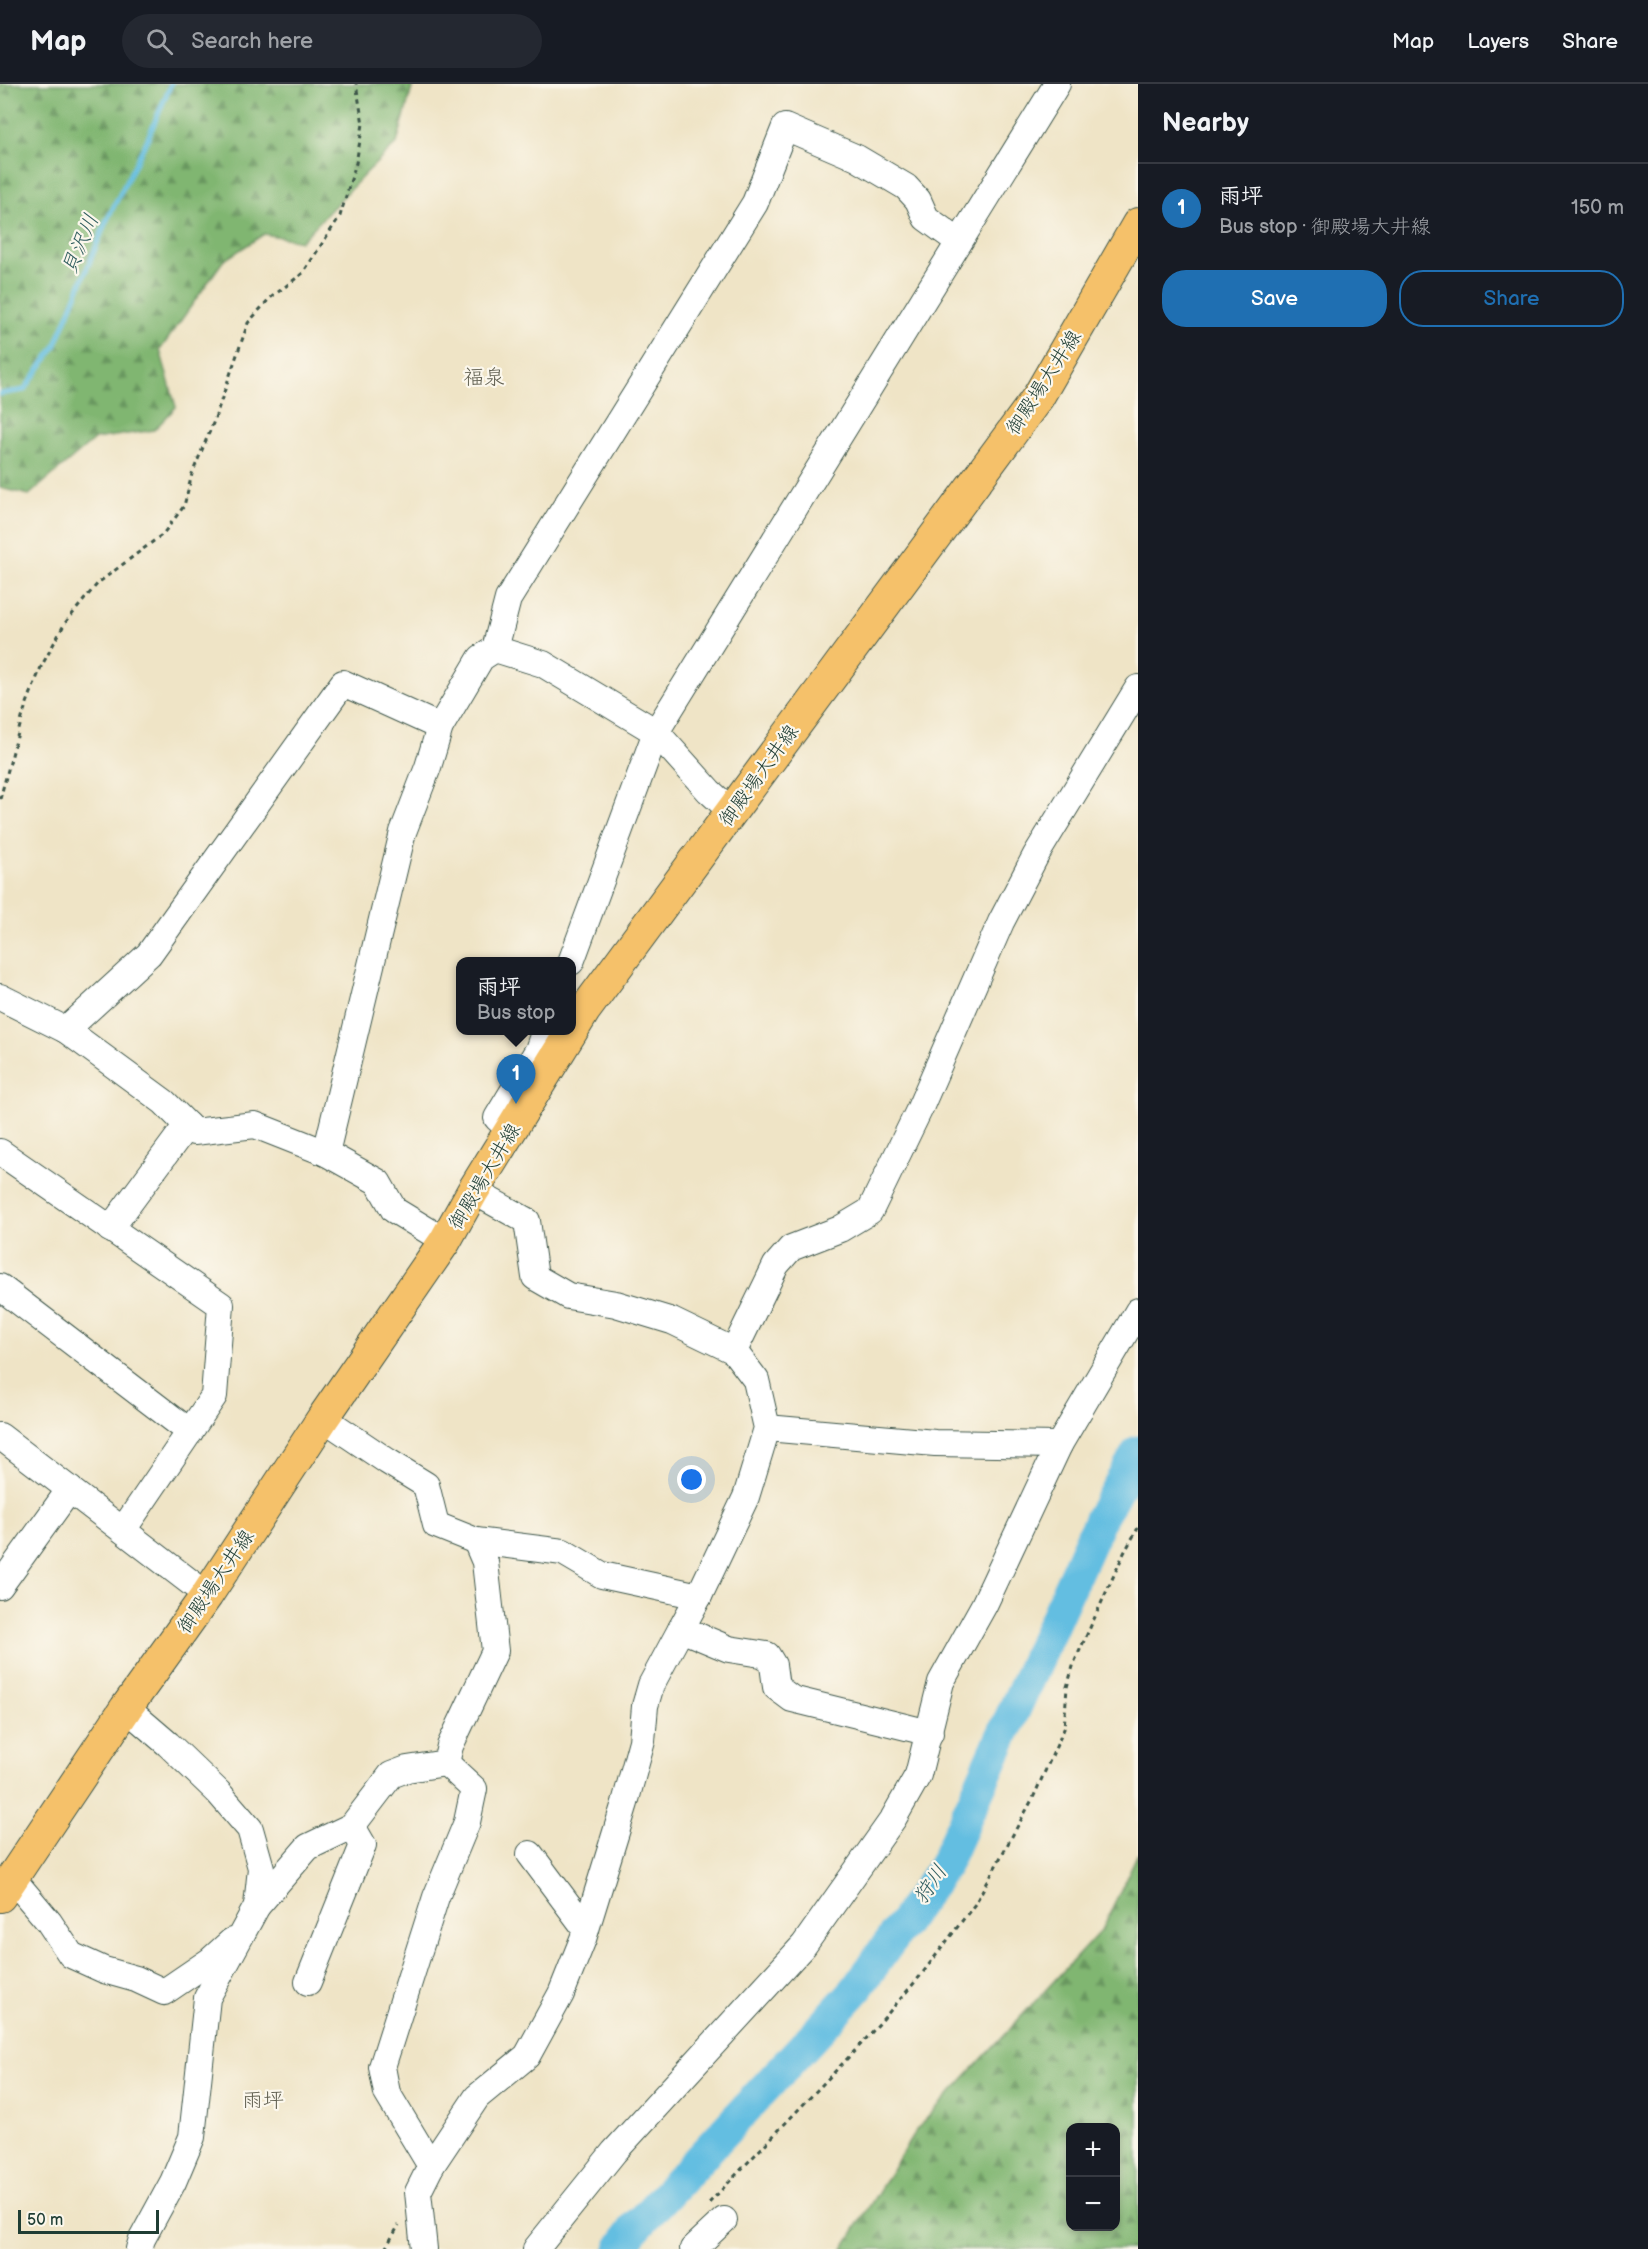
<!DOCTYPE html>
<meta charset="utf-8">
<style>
body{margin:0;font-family:"Balsamiq Sans","Klee One",sans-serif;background:#242831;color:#f1f3f6}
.controls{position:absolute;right:18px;bottom:18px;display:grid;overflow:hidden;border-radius:12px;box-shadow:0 3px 9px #0003}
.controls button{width:54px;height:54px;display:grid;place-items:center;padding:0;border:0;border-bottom:2px solid #363941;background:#171b24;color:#f1f3f6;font:30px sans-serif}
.scale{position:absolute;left:18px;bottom:15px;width:141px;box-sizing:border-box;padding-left:6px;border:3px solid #1f3d34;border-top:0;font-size:16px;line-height:21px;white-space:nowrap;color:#1f3d34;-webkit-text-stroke:4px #fbf7ec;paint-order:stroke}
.you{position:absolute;left:692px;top:1396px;width:21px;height:21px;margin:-15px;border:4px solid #fff;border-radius:50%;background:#1a73e8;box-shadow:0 0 0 9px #1a73e833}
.badge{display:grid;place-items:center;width:39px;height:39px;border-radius:50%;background:#1f6fb2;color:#fff;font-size:20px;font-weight:700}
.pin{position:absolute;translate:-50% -50px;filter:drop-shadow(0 2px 3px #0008)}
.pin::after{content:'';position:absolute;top:32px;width:21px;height:18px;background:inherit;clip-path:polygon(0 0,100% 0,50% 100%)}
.popup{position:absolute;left:456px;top:873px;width:120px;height:78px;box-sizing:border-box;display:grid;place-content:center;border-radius:12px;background:#171b24;filter:drop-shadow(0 2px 4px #0005);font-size:20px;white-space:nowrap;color:#9ea1a6}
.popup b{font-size:22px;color:#f1f3f6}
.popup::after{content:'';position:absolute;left:50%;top:100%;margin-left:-12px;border:12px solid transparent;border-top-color:#171b24}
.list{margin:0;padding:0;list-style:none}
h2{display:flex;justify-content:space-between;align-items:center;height:78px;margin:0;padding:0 24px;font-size:26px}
h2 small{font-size:20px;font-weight:400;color:#9ea1a6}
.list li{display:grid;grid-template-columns:39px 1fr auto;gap:18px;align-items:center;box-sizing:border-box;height:90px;padding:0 24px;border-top:2px solid #363941}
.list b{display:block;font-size:22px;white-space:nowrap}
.list p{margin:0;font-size:20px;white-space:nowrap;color:#9ea1a6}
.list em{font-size:20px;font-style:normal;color:#9ea1a6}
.actions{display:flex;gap:12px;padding:18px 24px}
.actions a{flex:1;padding:14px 0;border:2px solid #1f6fb2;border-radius:24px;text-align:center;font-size:21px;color:#1f6fb2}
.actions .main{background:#1f6fb2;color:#fff}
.icon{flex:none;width:33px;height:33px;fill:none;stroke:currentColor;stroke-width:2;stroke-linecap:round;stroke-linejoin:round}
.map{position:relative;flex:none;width:1138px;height:2165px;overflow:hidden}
header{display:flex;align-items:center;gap:36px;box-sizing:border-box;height:84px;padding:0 30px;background:#171b24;border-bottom:2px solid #363941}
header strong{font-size:28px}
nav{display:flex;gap:33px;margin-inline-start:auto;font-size:21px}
.search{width:420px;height:54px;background:#242831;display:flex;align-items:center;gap:15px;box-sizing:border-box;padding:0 21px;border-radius:33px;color:#9ea1a6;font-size:22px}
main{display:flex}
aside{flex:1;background:#171b24}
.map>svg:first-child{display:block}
.forest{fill:url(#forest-firs);stroke:#507a52;stroke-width:1.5;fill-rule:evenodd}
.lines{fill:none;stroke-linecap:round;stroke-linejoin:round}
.stream{stroke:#64bee1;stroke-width:5}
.river{stroke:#64bee1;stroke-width:33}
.minor-casing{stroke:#3e564a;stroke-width:28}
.major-casing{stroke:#3e564a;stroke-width:34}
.path{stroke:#3e564a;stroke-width:3;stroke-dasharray:4.5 4.5;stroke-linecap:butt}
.minor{stroke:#fff;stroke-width:26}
.major{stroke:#f5c16b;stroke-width:32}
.labels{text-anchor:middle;stroke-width:4.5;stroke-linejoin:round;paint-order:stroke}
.street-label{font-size:20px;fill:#1f3d34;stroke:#fbf7ec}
.water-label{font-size:21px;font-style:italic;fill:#305d5f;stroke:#fbf7ec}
.neighbourhood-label{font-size:21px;fill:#616051;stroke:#fbf7ec}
</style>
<header>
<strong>Map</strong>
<div class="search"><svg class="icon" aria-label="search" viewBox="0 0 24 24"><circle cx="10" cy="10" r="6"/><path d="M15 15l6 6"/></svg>Search here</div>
<nav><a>Map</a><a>Layers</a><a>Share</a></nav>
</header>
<main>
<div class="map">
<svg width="1138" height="2165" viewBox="0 0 1138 2165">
<defs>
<pattern id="forest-firs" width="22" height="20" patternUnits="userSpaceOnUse" patternTransform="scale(1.5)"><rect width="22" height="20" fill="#80b671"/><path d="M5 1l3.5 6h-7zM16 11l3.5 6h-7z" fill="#68955e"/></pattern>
</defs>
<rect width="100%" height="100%" fill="#fbf7ec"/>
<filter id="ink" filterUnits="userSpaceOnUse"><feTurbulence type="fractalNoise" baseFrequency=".0167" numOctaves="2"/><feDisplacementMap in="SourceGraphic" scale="12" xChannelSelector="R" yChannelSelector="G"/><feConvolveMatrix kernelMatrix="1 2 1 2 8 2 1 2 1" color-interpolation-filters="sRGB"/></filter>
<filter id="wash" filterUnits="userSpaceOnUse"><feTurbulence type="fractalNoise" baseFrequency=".008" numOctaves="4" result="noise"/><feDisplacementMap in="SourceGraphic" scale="24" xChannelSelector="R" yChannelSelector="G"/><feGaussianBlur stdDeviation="1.35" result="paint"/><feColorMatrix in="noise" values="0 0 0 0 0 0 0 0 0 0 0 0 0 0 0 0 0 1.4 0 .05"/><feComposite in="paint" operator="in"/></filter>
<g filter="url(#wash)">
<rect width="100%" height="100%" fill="#efe4c6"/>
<g class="forest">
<polygon points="0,0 413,0 397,59 364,91 301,157 264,150 223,177 160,266 176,323 154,346 95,355 29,411 0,404"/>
<path d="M 1138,1769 L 1138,2165 L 843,2165 L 917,2045 L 1103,1844 ZM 1070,2044 L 1116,2044 L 1116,2142 L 1070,2142 Z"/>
</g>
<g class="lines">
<polyline class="stream" points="0,310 24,306 55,263 106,138 147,56 171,0"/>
<polyline class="river" points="621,2165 635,2144 854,1908 944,1782 1100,1435 1138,1368"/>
</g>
</g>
<g filter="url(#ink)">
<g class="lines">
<defs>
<g id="minor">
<polyline points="495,565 543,580 656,648 709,707 731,727"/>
<polyline points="571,878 656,648 1057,0"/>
<polyline points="0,913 66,946 164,1018 194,1048 255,1041 326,1069 378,1098 394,1126 445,1157"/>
<polyline points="66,946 149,870 343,599 440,643"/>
<polyline points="510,1046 497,1034 538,966 545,946"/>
<polyline points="0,1068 221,1221 214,1312 123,1446"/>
<polyline points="326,1069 403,748 428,683 440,643 481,574 495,565 508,515 755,119 785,43 857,74 906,103 918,116 926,134 959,158"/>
<polyline points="473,1107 527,1137 535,1193 568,1212 616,1220 672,1237 734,1267 756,1296 767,1344 746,1413 699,1512 681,1545 729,1565 767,1571 773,1581 776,1603 792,1615 930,1649"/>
<polyline points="110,1145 187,1041"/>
<polyline points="0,1203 190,1348"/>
<polyline points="734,1267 776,1181 791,1164 840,1145 870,1127 920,1024 1001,838 1036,771 1138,604"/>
<polyline points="323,1334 387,1377 426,1401 436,1441 476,1457 563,1468 602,1491 699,1512"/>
<polyline points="767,1344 935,1359 1059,1361"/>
<polyline points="0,1352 207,1511"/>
<polyline points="0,1502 70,1405"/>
<polyline points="126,1624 168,1660 218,1708 250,1745 261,1784 257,1822"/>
<polyline points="446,1679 450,1662 495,1567 485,1478 476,1457"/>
<polyline points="530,1770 586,1845"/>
<polyline points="12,1794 49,1838 71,1871 104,1886 136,1895 164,1908 211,1876 232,1857"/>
<polyline points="308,1898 363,1761 352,1742"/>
<polyline points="431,2082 387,2009 382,1983 436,1813 467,1738 474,1705 446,1679"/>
<polyline points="139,2165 142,2155 173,2098 192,2053 207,1914 257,1822 308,1763 352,1742 391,1691 407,1685 446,1679"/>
<polyline points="424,2165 418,2108 431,2082 477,2013 527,1972 561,1910 583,1855 625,1719 642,1657 645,1622 651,1601 681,1545"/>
<polyline points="536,2165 614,2068 804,1861 893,1735 918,1691 941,1598 984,1521 1059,1361 1138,1227"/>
<polyline points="693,2165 724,2136"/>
</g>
<polyline id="major" points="0,1812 126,1624 207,1511 323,1334 445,1157 473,1107 584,927 1038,313 1138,140"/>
</defs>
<use href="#minor" class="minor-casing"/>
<use href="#major" class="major-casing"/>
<g class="path">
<polyline points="0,715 24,627 41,583 65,539 98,499 163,450 184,422 192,390 214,337 248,239 269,215 303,189 340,132 356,79 363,40 356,0"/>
<polyline points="709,2119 865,1956 921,1891 975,1820 1033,1714 1064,1645 1067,1603 1074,1579 1124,1469 1138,1444"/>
<polyline points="385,2165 399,2141"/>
</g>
<use href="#minor" class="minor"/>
<use href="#major" class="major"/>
</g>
</g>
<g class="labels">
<g class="street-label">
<text transform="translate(1043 298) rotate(-57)" y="7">御殿場大井線</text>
<text transform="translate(758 691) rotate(-54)" y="7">御殿場大井線</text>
<text transform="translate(484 1092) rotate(-59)" y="7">御殿場大井線</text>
<text transform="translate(215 1497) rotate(-56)" y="7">御殿場大井線</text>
</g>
<g class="water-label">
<text transform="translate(80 160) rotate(-67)" y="7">貝沢川</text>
<text transform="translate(930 1800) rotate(-56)" y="7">狩川</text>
</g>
<g class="neighbourhood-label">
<text x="484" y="300">福泉</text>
<text x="263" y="2023">雨坪</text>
</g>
</g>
</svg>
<div class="controls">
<button>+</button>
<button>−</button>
</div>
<div class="scale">50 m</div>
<div class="you"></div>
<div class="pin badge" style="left:516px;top:1020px">1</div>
<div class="popup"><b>雨坪</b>Bus stop</div>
</div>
<aside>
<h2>Nearby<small></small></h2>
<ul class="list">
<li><span class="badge">1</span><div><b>雨坪</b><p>Bus stop · 御殿場大井線</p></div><em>150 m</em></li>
</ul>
<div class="actions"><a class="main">Save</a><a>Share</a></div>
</aside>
</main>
